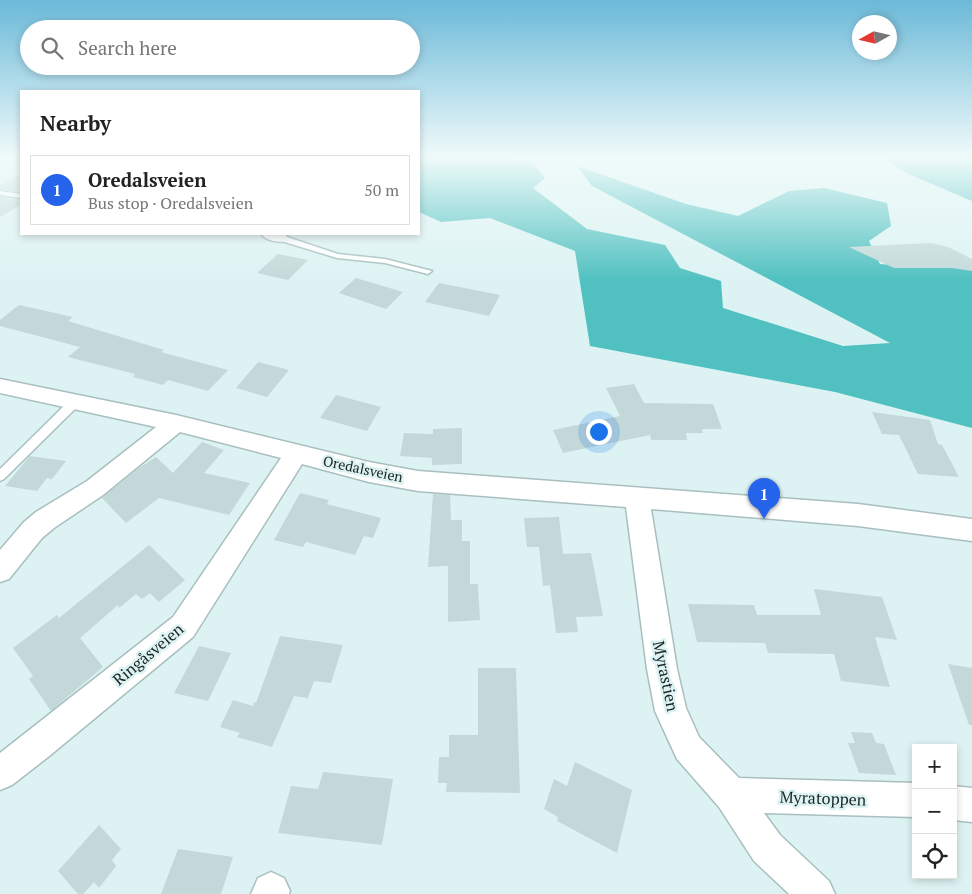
<!DOCTYPE html>
<meta charset="utf-8">
<style>
body{margin:0;font-family:"PT Serif",serif;background:#f6f6f6;color:#222}
.controls{position:absolute;right:15px;bottom:15px;display:grid;overflow:hidden;border-radius:0px;box-shadow:0 2px 8px #0003}
.controls button{width:45px;height:45px;display:grid;place-items:center;padding:0;border:0;border-bottom:1px solid #e0e0e0;background:#fff;color:#222;font:25px sans-serif}
.compass{position:absolute;left:852px;top:15px;width:45px;height:45px;border-radius:50%;background:#fff;box-shadow:0 2px 8px #0003;rotate:262deg}
.you{position:absolute;left:598px;top:431px;width:18px;height:18px;margin:-12px;border:4px solid #fff;border-radius:50%;background:#1a73e8;box-shadow:0 0 0 8px #1a73e833}
.badge{display:grid;place-items:center;width:32px;height:32px;border-radius:50%;background:#2563eb;color:#fff;font-size:16px;font-weight:700}
.pin{position:absolute;translate:-50% -41px;filter:drop-shadow(0 1px 2px #0008)}
.pin::after{content:'';position:absolute;top:26px;width:18px;height:15px;background:inherit;clip-path:polygon(0 0,100% 0,50% 100%)}
.list{margin:0;padding:0;list-style:none}
h2{display:flex;justify-content:space-between;align-items:center;height:65px;margin:0;padding:0 20px;font-size:21px}
h2 small{font-size:16px;font-weight:400;color:#767676}
.list li{display:grid;grid-template-columns:32px 1fr auto;gap:15px;align-items:center;box-sizing:border-box;height:70px;margin:0 10px 10px;padding:0 10px;border:1px solid #e0e0e0;border-radius:0px}
.list b{display:block;font-size:19px;white-space:nowrap}
.list p{margin:0;font-size:16px;white-space:nowrap;color:#767676}
.list em{font-size:16px;font-style:normal;color:#767676}
.icon{flex:none;width:28px;height:28px;fill:none;stroke:currentColor;stroke-width:2;stroke-linecap:round;stroke-linejoin:round}
.map{position:relative;flex:none;width:972px;height:894px;overflow:hidden}
.search{position:absolute;background:#fff;box-shadow:0 2px 8px #0003;left:20px;top:20px;width:400px;height:55px;display:flex;align-items:center;gap:12px;box-sizing:border-box;padding:0 18px;border-radius:28px;color:#767676;font-size:19px}
.panel{position:absolute;background:#fff;box-shadow:0 2px 8px #0003;left:20px;top:90px;width:400px;height:145px;border-radius:0px}
.map>svg:first-child{display:block}
.forest{fill:#50c0c0}
.building{fill:#c3d9d9}
.lines{fill:none;stroke-linecap:round;stroke-linejoin:round}
.service-casing{stroke:#a9bfbf;stroke-width:3}
.minor-casing{stroke:#a9bfbf;stroke-width:3}
.service{fill:#fff;fill-rule:evenodd}
.minor{fill:#fff;fill-rule:evenodd}
.labels{text-anchor:middle;stroke-width:5;stroke-linejoin:round;paint-order:stroke}
.street-label{font-size:14px;fill:#1c2424;stroke:#ddf3f3}
.near-street-label{font-size:16px;fill:#1c2424;stroke:#ddf3f3}
</style>
<div class="map">
<svg width="972" height="894" viewBox="0 0 972 894">
<rect width="100%" height="100%" fill="#ddf3f3"/>
<g class="forest">
<polygon points="419,156 507,156 513,159 530,160 545,178 533,188 587,229 665,245 680,268 721,281 723,308 843,346 890,343 592,186 577,166 686,204 738,216 789,191 824,188 887,203 891,226 869,241 880,264 919,267 972,265 972,428 835,392 590,346 575,251 490,218 441,222 419,212"/>
<polygon points="880,156 972,156 972,201 906,173"/>
</g>
<g class="building">
<polygon points="21,174 21,192 0,189 0,185"/>
<polygon points="0,197 21,200 21,205 0,217"/>
<polygon points="931,243 948,247 972,259 972,271 952,268 894,268 849,247"/>
<polygon points="278,254 308,260 288,280 257,273"/>
<polygon points="356,278 403,292 386,309 339,293"/>
<polygon points="439,283 500,295 489,316 425,302"/>
<polygon points="19,305 73,317 68,321 164,350 161,352 228,370 208,391 168,380 163,385 133,377 135,374 68,357 80,347 0,326 0,320"/>
<polygon points="258,362 289,370 267,397 236,388"/>
<polygon points="634,384 644,403 713,404 722,429 702,429 703,433 686,433 687,440 651,440 650,435 563,453 553,430 620,416 606,388"/>
<polygon points="336,395 381,407 367,431 320,418"/>
<polygon points="872,412 930,420 938,444 942,445 959,477 918,474 899,435 882,434"/>
<polygon points="462,428 462,464 432,465 432,458 400,456 404,433 433,434 433,429"/>
<polygon points="202,442 224,450 204,473 250,483 229,515 159,498 126,523 102,498 139,468 156,457 173,473"/>
<polygon points="30,456 66,461 52,479 47,478 37,491 5,486"/>
<polygon points="300,493 329,500 327,504 381,518 373,538 364,536 355,555 306,542 303,547 274,540"/>
<polygon points="433,494 450,495 451,520 462,520 462,541 470,541 470,584 478,584 480,620 448,622 448,566 428,567"/>
<polygon points="559,517 563,554 591,553 603,616 576,617 578,632 556,633 550,585 543,586 539,547 527,547 524,518"/>
<polygon points="149,545 185,580 159,602 150,593 142,599 136,594 119,608 118,605 80,638 103,667 51,711 29,679 33,676 13,648 57,615 59,618"/>
<polygon points="814,589 882,597 897,640 875,637 890,687 841,681 834,654 768,653 765,643 697,642 688,604 754,605 757,615 821,615"/>
<polygon points="280,636 343,645 331,683 314,681 308,698 294,696 272,747 237,737 240,733 220,727 233,700 253,706 254,702 256,703"/>
<polygon points="199,646 231,653 208,701 174,693"/>
<polygon points="948,664 972,668 972,725 969,725"/>
<polygon points="478,668 516,668 520,793 446,792 447,783 438,783 439,757 449,757 449,735 478,735"/>
<polygon points="851,732 872,733 876,743 884,744 896,775 859,773 848,743 855,743"/>
<polygon points="575,762 632,790 617,853 557,821 558,817 544,809 554,779 567,786"/>
<polygon points="323,772 393,779 382,845 278,833 291,786 318,789"/>
<polygon points="99,825 121,849 112,860 116,866 99,888 94,882 83,894 78,894 58,871"/>
<polygon points="178,849 233,857 221,894 161,894"/>
</g>
<g class="lines">
<defs>
<g id="service">
<polygon points="0,191 21,194 21,198 0,195"/>
<polygon points="278,236 284,236 338,254 385,259 432,271 428,274 385,263 337,258 278,240"/>
<polygon points="74,399 79,403 78,406 4,479 0,481 0,469 70,400"/>
</g>
<g id="minor">
<path d="M 261,234 L 284,234 L 289,238 L 287,241 C 279,243 266,241 261,234 Z"/>
<polygon points="0,379 176,415 369,462 418,471 858,504 972,519 972,541 858,526 651,509 677,669 686,708 699,737 739,778 916,783 916,817 764,813 780,835 829,881 835,894 789,894 754,861 719,807 677,759 660,722 655,711 647,669 626,507 418,491 369,482 302,464 193,637 48,757 12,785 0,790 0,753 173,617 281,458 180,432 103,495 54,528 42,538 9,579 0,582 0,550 24,522 36,512 87,481 156,427 0,393"/>
<polygon points="953,786 972,788 972,822 953,820"/>
<polygon points="271,872 284,878 290,891 289,894 251,894 258,878"/>
</g>
</defs>
<use href="#service" class="service-casing"/>
<use href="#minor" class="minor-casing"/>
<use href="#service" class="service"/>
<use href="#minor" class="minor"/>
</g>
<linearGradient id="sky" x2="0" y2="1"><stop stop-color="#6bb9d8"/><stop offset="0.56" stop-color="#f0fafa"/><stop offset="1" stop-color="#f0fafa" stop-opacity="0"/></linearGradient>
<rect width="972" height="281" fill="url(#sky)"/>
<g class="labels">
<g class="street-label">
<text transform="translate(363 469) rotate(12)" y="5">Oredalsveien</text>
</g>
<g class="near-street-label">
<text transform="translate(148 654) rotate(-40)" y="6">Ringåsveien</text>
<text transform="translate(666 676) rotate(78)" y="6">Myrastien</text>
<text transform="translate(823 798) rotate(2)" y="6">Myratoppen</text>
</g>
</g>
</svg>
<div class="controls">
<button>+</button>
<button>−</button>
<button><svg class="icon" aria-label="locate" viewBox="0 0 24 24"><circle cx="12" cy="12" r="6"/><path d="M12 2v4M12 18v4M2 12h4M18 12h4"/></svg></button>
</div>
<svg class="compass" viewBox="-18 -18 36 36"><path d="M0-13l5 13h-10z" fill="#e53935"/><path d="M0 13l5-13h-10z" fill="#767676"/></svg>
<div class="you"></div>
<div class="pin badge" style="left:764px;top:519px">1</div>
<div class="search"><svg class="icon" aria-label="search" viewBox="0 0 24 24"><circle cx="10" cy="10" r="6"/><path d="M15 15l6 6"/></svg>Search here</div>
<section class="panel">
<h2>Nearby<small></small></h2>
<ul class="list">
<li><span class="badge">1</span><div><b>Oredalsveien</b><p>Bus stop · Oredalsveien</p></div><em>50 m</em></li>
</ul>
</section>
</div>
